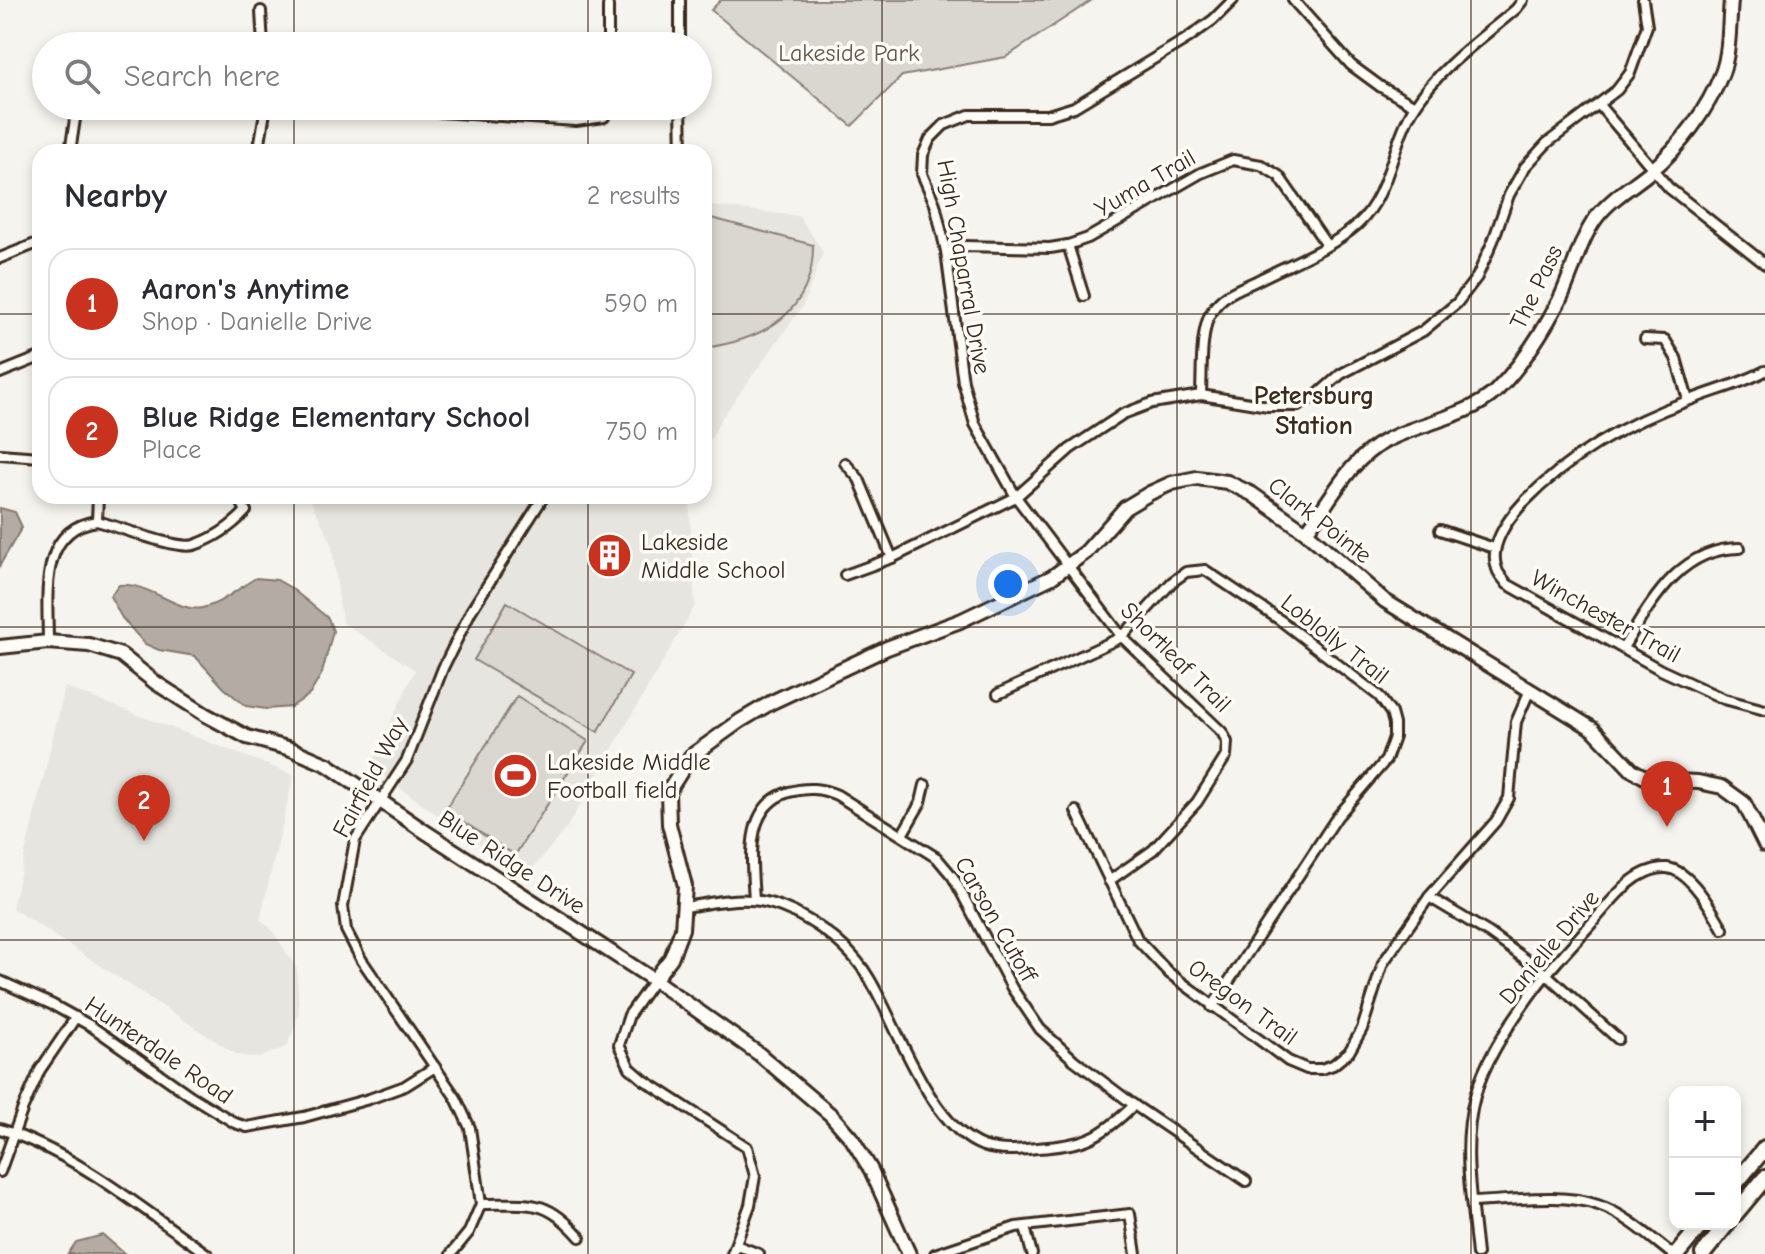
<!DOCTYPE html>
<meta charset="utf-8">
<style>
body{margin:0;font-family:"Comic Neue",sans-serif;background:#f2f2f3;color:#2b2b33}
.controls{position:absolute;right:24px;bottom:24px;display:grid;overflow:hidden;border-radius:16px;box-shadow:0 4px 12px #0003}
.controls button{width:72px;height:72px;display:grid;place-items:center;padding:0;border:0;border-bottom:2px solid #e1e1e2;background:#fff;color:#2b2b33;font:40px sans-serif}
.you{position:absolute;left:1008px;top:584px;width:28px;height:28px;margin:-20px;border:6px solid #fff;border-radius:50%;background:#1a73e8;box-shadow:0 0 0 12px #1a73e833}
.badge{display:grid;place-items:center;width:52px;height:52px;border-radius:50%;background:#c8321e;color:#fff;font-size:26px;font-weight:700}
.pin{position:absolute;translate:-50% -66px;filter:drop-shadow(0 2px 4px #0008)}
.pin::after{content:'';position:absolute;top:42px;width:28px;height:24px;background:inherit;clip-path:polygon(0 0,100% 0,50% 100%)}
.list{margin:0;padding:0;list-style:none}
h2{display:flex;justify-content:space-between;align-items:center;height:104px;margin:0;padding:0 32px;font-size:34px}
h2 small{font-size:26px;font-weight:400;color:#7c7c81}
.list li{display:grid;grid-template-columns:52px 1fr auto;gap:24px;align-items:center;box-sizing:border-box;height:112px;margin:0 16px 16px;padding:0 16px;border:2px solid #e1e1e2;border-radius:24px}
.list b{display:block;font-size:30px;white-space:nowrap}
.list p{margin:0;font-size:26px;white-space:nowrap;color:#7c7c81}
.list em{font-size:26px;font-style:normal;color:#7c7c81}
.icon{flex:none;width:44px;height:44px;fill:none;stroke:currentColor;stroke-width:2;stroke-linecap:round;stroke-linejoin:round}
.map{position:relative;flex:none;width:1765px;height:1254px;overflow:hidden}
.search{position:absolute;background:#fff;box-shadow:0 4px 12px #0003;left:32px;top:32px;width:680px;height:88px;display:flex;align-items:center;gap:20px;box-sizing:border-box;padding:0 28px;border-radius:44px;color:#7c7c81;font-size:30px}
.panel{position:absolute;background:#fff;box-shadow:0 4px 12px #0003;left:32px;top:144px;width:680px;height:360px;border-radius:24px}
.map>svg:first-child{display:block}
.built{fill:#e7e5df}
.green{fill:#dad6d0;stroke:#8a8077;stroke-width:2}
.water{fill:#b4aca4;stroke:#84786e;stroke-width:2}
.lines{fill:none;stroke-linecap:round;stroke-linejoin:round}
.street-casing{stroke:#3b2a1e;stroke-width:14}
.secondary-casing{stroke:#3b2a1e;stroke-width:18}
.primary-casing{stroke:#3b2a1e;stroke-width:20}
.street{stroke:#fdfcf7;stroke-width:8}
.secondary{stroke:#fdfcf7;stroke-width:12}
.primary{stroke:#fdfcf7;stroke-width:14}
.grid{fill:none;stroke:#3b2a1e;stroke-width:2;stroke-opacity:0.55}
.labels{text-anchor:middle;stroke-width:7;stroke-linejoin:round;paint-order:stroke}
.park-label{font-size:24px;fill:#63554a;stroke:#fdfcf7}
.street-label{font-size:24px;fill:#3b2a1e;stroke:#fdfcf7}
.poi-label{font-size:24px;fill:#3b2a1e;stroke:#fdfcf7;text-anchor:start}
.neighbourhood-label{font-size:26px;font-weight:bold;fill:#3b2a1e;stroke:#fdfcf7}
</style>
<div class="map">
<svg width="1765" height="1254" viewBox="0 0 1765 1254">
<rect width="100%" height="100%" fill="#f5f4ee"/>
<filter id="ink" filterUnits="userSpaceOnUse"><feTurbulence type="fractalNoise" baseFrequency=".0125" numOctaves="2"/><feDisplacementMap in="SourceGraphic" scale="16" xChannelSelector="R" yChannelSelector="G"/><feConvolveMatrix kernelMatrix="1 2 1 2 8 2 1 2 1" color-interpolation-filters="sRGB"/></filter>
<g filter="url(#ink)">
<g class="built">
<polygon points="704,205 799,216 823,252 803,306 721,419 704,452"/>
<polygon points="308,496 689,496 695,606 567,827 526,877 370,767 415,670 342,622 331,541"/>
<polygon points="65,687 294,775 260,919 272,930 297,969 299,1015 287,1046 259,1058 237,1055 12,908"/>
</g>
<g class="green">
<polygon points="721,0 1092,0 1006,57 902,76 852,126 711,10"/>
<path d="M 704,216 L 813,245 C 814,312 764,340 704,348 Z"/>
<polygon points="507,602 631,675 598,732 474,660"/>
<polygon points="517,696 588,741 515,855 445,810"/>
</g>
<g class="water">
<polygon points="0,508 15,512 22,527 0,565"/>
<path d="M 256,578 L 277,580 L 291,588 L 328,618 L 333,631 L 322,673 L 310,694 L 291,707 L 266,709 L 246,706 L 224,688 L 195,656 L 159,650 L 145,644 L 122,618 L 110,596 L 119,585 C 149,582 178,613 202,608 C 222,604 238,588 256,578 Z"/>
<polygon points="103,1235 125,1254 68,1254 76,1242"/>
</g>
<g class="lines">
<defs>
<g id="street">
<polyline points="680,0 680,46"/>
<polyline points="1293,0 1351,65 1381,87 1415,106"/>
<polyline points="261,11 263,46"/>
<polyline points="608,46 608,6"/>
<polyline points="1599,105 1669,188 1765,264"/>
<polyline points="419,106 440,112 576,121 604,117 605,106"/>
<polyline points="681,106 682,152"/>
<polyline points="70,152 77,106"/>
<polyline points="254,152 260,142 266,106"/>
<polyline points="1068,245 1084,296"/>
<polyline points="946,251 964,246 1050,248 1068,245 1088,238 1201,173 1233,160 1261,165 1279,176 1326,244"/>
<polyline points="0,258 40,242"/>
<polyline points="1645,339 1665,340 1676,358 1688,400"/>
<path d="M 1765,371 C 1741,384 1715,390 1690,400 C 1628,422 1569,456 1523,503 C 1508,519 1488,546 1497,569 C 1498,574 1504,579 1507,584 L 1661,670 L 1724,699 L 1765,710"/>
<polyline points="0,373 40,357"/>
<path d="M 1201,395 C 1202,373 1200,328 1212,311 C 1222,294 1239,289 1256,281 C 1289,264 1330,249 1357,225 C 1391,194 1391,143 1415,106 C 1441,66 1481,39 1516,9 L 1523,0"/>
<polyline points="0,454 40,457"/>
<polyline points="845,463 859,479 892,558"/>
<path d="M 98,496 L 97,521 C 117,526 176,550 194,545 C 213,539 232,526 246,511 L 238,496"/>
<polyline points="1440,530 1494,548"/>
<polyline points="845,575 892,558 1016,497 1070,449 1123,414 1152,403 1201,395 1268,406 1298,406 1317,395 1341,374 1423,331 1457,303 1477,277 1493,241 1509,195 1525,167 1547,143 1617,90 1630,73 1647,26 1643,0"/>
<path d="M 48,642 C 48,596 38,529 97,521"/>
<path d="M 1623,648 C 1651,603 1679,548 1740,548"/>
<polyline points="998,694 1122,637 1172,582 1186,572 1205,570 1280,620 1379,696 1391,713 1394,724 1394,737 1386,760 1337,817 1212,1007"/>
<polyline points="1076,811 1138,940 1169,973 1288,1061 1307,1069 1321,1069 1333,1065 1349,1052 1362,1029 1383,963 1429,897 1496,821 1509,798 1516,722 1529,692"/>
<polyline points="902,835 921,802 925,785"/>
<polyline points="1109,881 1153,850 1197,802 1226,756 1227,742 1222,732 1122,637 1016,497 975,424 963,382 946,251 935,204 922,174 923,155 930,139 944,125 969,115 1048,115 1074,107 1188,38 1213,20 1233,0"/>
<polyline points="1429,897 1489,933 1546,974 1618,1039"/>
<path d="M 754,900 C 752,862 743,806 789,792 C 807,787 821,788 837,795 L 937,858 L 953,877 L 1012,988 L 1040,1029 L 1074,1060 L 1134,1105 L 1246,1181"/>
<path d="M 685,907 C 706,904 730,898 751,900 C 770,901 792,910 808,920 C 833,935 854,953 869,978 C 898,1026 929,1126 983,1146 C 1001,1152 1019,1150 1037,1148 C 1085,1145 1100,1138 1134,1105"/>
<polyline points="654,980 629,1015 619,1045 630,1068 644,1080 747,1147 755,1176 750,1205 732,1254"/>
<polyline points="0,981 53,1005 91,1026 191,1096 235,1123 247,1127 304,1117 369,1099 405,1086 435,1067"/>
<path d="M 0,1129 C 76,1153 142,1209 207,1254"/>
<polyline points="0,1172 23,1108 40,1070 76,1017"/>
<path d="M 1472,1202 C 1513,1201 1560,1192 1598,1205 C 1625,1214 1650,1237 1672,1254"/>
<path d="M 481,1204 C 530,1204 546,1198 580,1237"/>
<polyline points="1025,1227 1032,1254"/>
<polyline points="736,1245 759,1254"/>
<polyline points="451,1254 469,1232 481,1204 470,1128 456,1098 361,959 346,930 343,906 355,840 407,760 443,668 471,611 544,496"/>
<polyline points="935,1254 1016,1227 1130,1214 1136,1254"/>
<path d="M 1477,1254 C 1472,1203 1461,1146 1475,1096 C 1484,1063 1505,1031 1524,1004 C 1543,975 1568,950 1591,924 C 1603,911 1615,895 1628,884 C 1638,875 1654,867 1667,868 C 1690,870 1713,911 1723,929"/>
</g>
<g id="secondary">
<path d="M 1306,532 C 1331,500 1349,460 1385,441 C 1418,423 1469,417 1496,391 C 1521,366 1542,333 1559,301 C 1573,274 1578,243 1596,218 C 1611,198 1633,186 1651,171 C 1681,146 1708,109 1722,73 C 1730,52 1729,22 1731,0"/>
<polyline points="0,647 48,642 89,645 121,655 156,683 206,715 247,737 291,749 328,765 421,829 654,980 759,1054 831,1115 852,1139 871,1170 909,1254"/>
<polyline points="654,980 671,958 682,929 685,886 669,824 668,792 691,756 740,721 772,702 887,648 960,621 1052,577 1086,552 1125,508 1150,493 1172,483 1197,478 1227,482 1252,494 1306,532 1385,601 1593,729 1632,770 1650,780 1698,782 1722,787 1744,803 1765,845"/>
</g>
<g id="primary">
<polyline points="1735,1184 1765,1148"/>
<polyline points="1735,1214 1765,1178"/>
<polyline points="1677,1254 1702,1224"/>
<polyline points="1703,1254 1727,1224"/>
</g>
</defs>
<use href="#street" class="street-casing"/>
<use href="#secondary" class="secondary-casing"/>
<use href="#primary" class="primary-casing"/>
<use href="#street" class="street"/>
<use href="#secondary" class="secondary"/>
<use href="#primary" class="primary"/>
</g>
</g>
<path class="grid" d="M 294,0 L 294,46M 588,0 L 588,46M 882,0 L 882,1254M 1177,0 L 1177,1254M 1471,0 L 1471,1254M 294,106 L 294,152M 588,106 L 588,152M 0,314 L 40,314M 704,314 L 1765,314M 294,496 L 294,1254M 588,496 L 588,1254M 0,627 L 1765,627M 0,940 L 1765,940"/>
<defs>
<symbol id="building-disc" viewBox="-11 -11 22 22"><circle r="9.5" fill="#c8321e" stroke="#fdfcf7"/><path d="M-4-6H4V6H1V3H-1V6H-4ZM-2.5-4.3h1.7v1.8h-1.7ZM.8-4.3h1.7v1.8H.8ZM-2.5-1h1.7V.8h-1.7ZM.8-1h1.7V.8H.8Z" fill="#fff"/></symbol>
<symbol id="stadium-disc" viewBox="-11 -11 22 22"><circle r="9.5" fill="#c8321e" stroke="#fdfcf7"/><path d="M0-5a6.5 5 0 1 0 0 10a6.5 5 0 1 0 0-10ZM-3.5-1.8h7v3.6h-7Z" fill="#fff"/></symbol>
</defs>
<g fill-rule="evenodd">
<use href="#building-disc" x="584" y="530" width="51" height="51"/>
<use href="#stadium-disc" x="490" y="750" width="51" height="51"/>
</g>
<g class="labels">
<g class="park-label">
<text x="849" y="61">Lakeside Park</text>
</g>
<g class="street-label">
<text transform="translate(1145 183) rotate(-30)" y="8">Yuma Trail</text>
<text transform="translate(964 267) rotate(80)" y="8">High Chaparral Drive</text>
<text transform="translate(1536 287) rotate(-64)" y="8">The Pass</text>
<text transform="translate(1320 520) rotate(38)" y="8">Clark Pointe</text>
<text transform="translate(1606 616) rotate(29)" y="8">Winchester Trail</text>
<text transform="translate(1335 639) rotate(38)" y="8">Loblolly Trail</text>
<text transform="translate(1176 657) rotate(45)" y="8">Shortleaf Trail</text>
<text transform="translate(370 777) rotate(-62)" y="8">Fairfield Way</text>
<text transform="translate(512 862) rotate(33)" y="8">Blue Ridge Drive</text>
<text transform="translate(996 919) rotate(60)" y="8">Carson Cutoff</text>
<text transform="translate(1549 947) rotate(-50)" y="8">Danielle Drive</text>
<text transform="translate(1243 1002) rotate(36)" y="8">Oregon Trail</text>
<text transform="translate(159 1050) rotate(34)" y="8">Hunterdale Road</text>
</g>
<g class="poi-label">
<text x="641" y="550">Lakeside<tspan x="641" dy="28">Middle School</tspan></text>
<text x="547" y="770">Lakeside Middle<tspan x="547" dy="28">Football field</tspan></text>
</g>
<g class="neighbourhood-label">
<text x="1314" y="404">Petersburg<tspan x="1314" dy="30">Station</tspan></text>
</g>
</g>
</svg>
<div class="controls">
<button>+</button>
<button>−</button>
</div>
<div class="you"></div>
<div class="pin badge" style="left:1667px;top:827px">1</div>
<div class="pin badge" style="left:144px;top:841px">2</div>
<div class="search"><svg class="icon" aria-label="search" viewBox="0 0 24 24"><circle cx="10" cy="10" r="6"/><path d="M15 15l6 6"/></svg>Search here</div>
<section class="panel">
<h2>Nearby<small>2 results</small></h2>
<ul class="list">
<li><span class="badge">1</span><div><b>Aaron's Anytime</b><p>Shop · Danielle Drive</p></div><em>590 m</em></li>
<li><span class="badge">2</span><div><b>Blue Ridge Elementary School</b><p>Place</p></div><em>750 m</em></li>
</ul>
</section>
</div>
